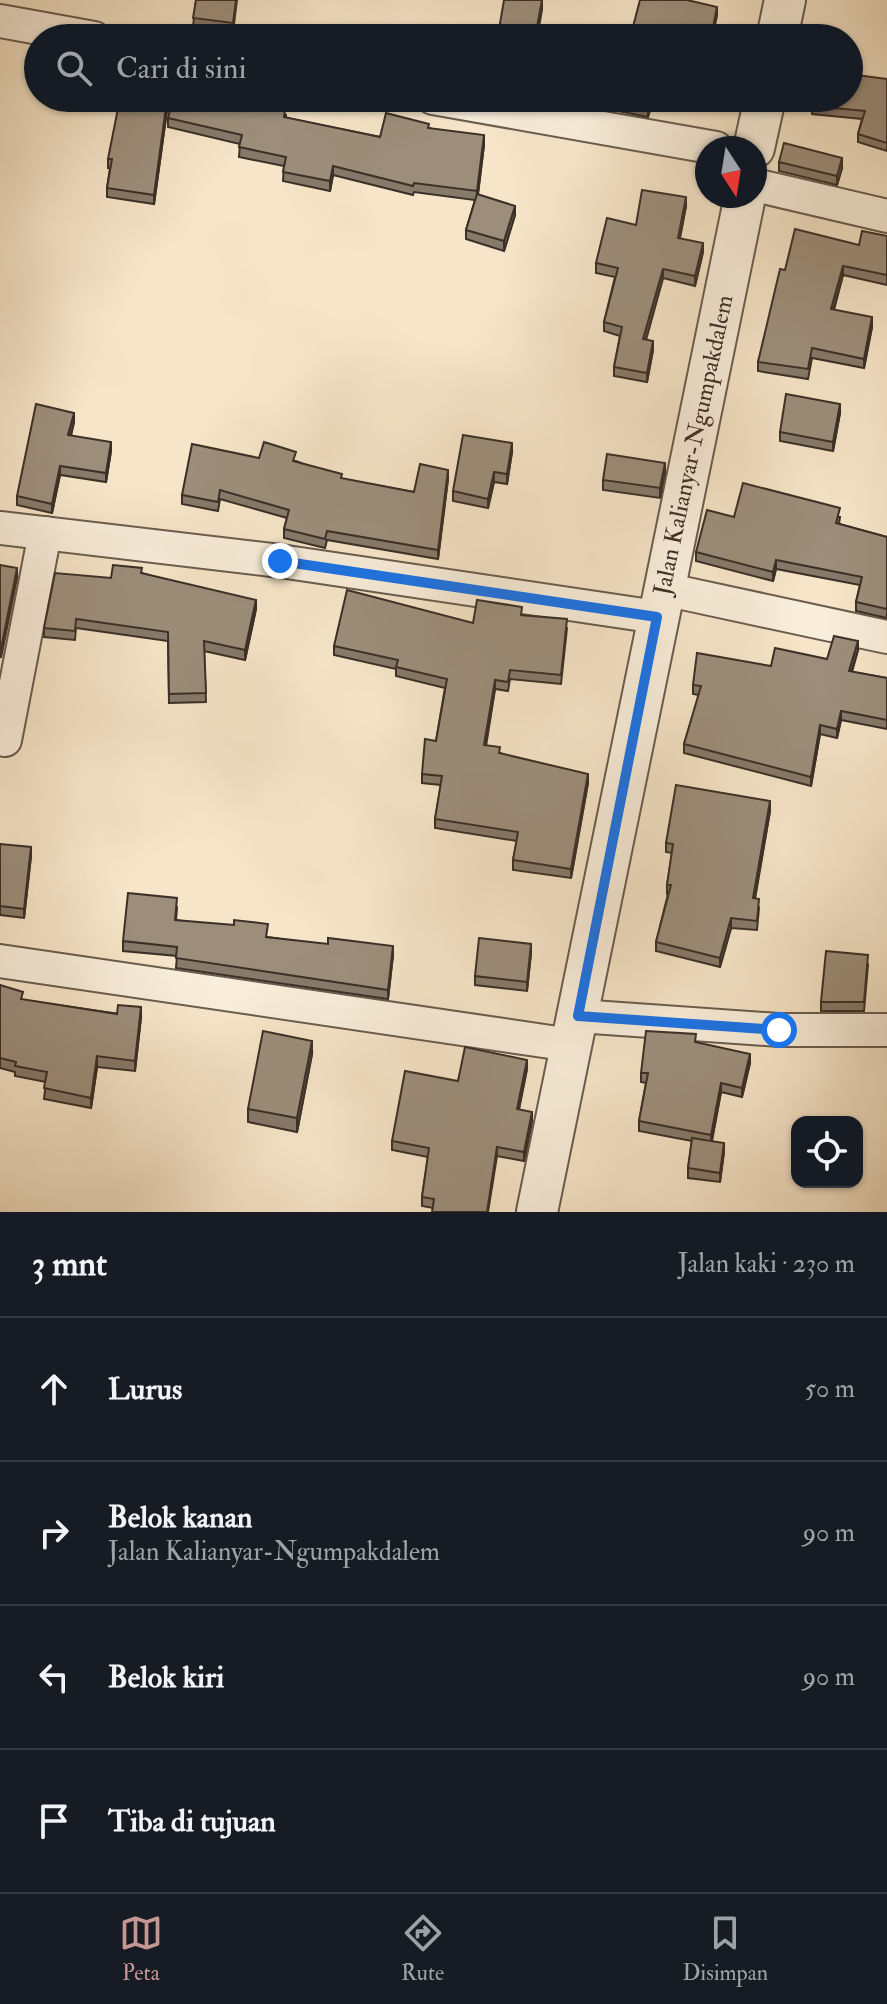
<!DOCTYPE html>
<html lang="id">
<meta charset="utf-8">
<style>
body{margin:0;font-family:"IM FELL Double Pica",serif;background:#242831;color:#f1f3f6}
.controls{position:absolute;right:24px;bottom:24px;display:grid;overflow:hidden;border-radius:16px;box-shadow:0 2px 6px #0004}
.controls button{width:72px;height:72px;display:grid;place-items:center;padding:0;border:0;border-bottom:2px solid #363941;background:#171b24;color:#f1f3f6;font:40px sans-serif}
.compass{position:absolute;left:695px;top:136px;width:72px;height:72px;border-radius:50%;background:#171b24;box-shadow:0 2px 6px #0004;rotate:168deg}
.stop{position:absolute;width:24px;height:24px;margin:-18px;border:6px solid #1a73e8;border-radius:50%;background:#fff}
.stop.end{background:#1a73e8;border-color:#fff;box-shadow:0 2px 8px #0008}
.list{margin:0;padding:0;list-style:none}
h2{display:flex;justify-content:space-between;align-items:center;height:104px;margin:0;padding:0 32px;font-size:34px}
h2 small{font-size:26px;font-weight:400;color:#9ea1a6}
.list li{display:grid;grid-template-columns:52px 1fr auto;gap:24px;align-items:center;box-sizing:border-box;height:144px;padding:0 32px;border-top:2px solid #363941}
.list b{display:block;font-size:30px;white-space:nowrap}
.list p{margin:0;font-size:26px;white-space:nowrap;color:#9ea1a6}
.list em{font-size:26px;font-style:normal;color:#9ea1a6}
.icon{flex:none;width:44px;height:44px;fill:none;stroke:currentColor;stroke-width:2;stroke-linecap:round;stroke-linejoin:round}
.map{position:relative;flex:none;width:887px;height:1212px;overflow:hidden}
.search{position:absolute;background:#171b24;box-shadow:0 2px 6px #0004;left:24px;right:24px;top:24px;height:88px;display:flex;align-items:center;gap:20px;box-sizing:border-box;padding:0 28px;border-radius:44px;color:#9ea1a6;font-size:30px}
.sheet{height:680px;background:#171b24}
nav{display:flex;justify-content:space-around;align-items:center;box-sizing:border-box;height:112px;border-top:2px solid #363941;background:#171b24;font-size:22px;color:#9ea1a6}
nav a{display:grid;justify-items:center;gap:4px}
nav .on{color:#c59692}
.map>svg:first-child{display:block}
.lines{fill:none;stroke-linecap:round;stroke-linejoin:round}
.minor-casing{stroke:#6a5c4f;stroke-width:36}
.tertiary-casing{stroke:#6a5c4f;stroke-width:44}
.minor{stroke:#f9eedb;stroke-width:32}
.tertiary{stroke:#f9eedb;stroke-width:40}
.wall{fill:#867a6a;stroke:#3b2f27;stroke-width:2}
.shaded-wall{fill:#6d6356;stroke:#3b2f27;stroke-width:2}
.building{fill:#9c8e7b;stroke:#3b2f27;stroke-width:2}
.route{stroke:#1a73e8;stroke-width:10}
.labels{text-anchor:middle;stroke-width:8;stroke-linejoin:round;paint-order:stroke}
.street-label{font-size:24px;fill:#3b2f27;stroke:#f9eedb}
</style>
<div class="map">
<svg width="887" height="1212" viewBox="0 0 887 1212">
<rect width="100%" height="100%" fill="#f6e5c8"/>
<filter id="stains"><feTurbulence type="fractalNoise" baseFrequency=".0025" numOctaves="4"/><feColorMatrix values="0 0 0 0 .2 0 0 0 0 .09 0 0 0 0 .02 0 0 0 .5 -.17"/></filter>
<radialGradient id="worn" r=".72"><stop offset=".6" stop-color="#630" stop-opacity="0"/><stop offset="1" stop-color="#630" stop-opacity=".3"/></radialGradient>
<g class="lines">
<defs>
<g id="minor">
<polyline points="0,21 94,38"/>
<polyline points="433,98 716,148"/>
<polyline points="755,185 887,216"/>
<polyline points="0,528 280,561 657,617"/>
<polyline points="664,589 887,637"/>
<polyline points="5,740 45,533"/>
<polyline points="0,961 571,1045"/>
<polyline points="578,1016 779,1030 887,1030"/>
</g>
<g id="tertiary">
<polyline points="777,38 785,0"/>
<polyline points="754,148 765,98"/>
<polyline points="537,1212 745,196"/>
</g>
</defs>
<use href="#minor" class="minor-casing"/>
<use href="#tertiary" class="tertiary-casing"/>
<use href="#minor" class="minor"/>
<use href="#tertiary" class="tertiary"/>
</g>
<g class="wall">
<polygon points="196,0 237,0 233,32 193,27"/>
<polygon points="887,79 887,151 858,142 858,134 862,119 812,114 812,106"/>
<polygon points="614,98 737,98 736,107 653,99 648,117 613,110"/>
<polygon points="167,110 154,204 107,197 107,188 110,168 108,168 108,159"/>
<polygon points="286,115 286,118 380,137 429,128 484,145 478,195 515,215 504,251 466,239 466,230 475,200 414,192 413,195 333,175 330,191 283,181 284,166 239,157 240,144 168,127 168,118"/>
<polygon points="779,162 842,168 837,185 779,171"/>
<polygon points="686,206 680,238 703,252 695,286 663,278 646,340 653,350 647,382 614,376 614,367 620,336 604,331 604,322 615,277 596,273 596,263 636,225"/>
<polygon points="887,236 887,285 843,275 834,310 872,327 864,368 812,358 808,379 758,371 758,362 785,270"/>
<polygon points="840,413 833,451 780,441 780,432"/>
<polygon points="74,422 71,436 111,451 106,482 60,475 52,513 17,505 17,496"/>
<polygon points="512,452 507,484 494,482 488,508 453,501 453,491"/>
<polygon points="259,458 296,461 342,479 414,492 448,479 438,559 327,540 325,548 284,538 284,529 287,518 220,499 218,511 182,504 182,495"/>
<polygon points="665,472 660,498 603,490 603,480"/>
<polygon points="734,517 840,517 839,524 887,537 887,618 856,611 856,602 860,585 776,569 773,581 696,561 696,552"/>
<polygon points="142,573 256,609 245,660 204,651 206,702 169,703 168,641 76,628 75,640 44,637 44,628 111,578"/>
<polygon points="522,615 567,628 561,684 510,679 508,691 495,689 486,746 500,753 588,783 571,878 513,870 513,860 517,841 435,828 435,819 441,785 422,783 422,774 436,741 445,688 396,676 396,669 334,655 334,646"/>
<polygon points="858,650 852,672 887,678 887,729 841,720 837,738 820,734 811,786 684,753 684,744 699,695 693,694 693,685 771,666 827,659"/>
<polygon points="770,811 755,899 759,908 757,930 731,928 720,967 656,951 656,942 668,894 667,894 667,885 672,853 666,852 666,843"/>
<polygon points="0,844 31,856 24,918 0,915"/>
<polygon points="177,908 176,920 267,937 393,955 388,999 176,968 177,956 123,951 123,941"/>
<polygon points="531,953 527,991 475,985 475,976"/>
<polygon points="868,965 864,1011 821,1011 821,1002"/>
<polygon points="0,985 23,1000 141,1017 135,1071 97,1067 91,1108 44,1099 46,1082 15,1076 15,1072 0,1068"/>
<polygon points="696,1042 750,1063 742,1097 721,1092 712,1141 724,1152 720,1182 688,1178 688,1168 692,1141 639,1131 639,1121 646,1083 641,1082 641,1073"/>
<polygon points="312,1054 297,1132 248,1122 248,1109"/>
<polygon points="527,1069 519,1109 532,1121 524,1161 497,1156 433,1208 422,1206 422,1197 428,1157 392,1150 392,1141 458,1081"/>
</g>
<g class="shaded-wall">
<polygon points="542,0 542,10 537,38 535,38"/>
<polygon points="717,7 717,16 712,38 711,38"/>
<polygon points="651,98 653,98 648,117 648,108"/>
<polygon points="167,100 167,110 154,204 154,195"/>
<polygon points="484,135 484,145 477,200 477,191"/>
<polygon points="842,158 842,168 837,185 837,176"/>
<polygon points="333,166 333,175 330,191 330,181"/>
<polygon points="686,197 686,206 678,247 678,238"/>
<polygon points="515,206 515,215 504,251 504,241"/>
<polygon points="703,243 703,252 695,286 695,276"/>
<polygon points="843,266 843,275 831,318 831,309"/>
<polygon points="663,269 663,278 643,349 643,339"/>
<polygon points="872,317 872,327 864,368 864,359"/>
<polygon points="653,341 653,350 647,382 647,373"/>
<polygon points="840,404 840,413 833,451 833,442"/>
<polygon points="74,413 74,422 68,445 68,435"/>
<polygon points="111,442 111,451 106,482 106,473"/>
<polygon points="512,443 512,452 507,484 507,474"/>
<polygon points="665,463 665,472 660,498 660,488"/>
<polygon points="60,466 60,475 52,513 52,504"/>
<polygon points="448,470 448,479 438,559 438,550"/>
<polygon points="494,472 494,482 488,508 488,499"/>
<polygon points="776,560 776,569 773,581 773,572"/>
<polygon points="17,568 17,578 1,658 1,649"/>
<polygon points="256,600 256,609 245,660 245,650"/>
<polygon points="858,641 858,650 849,680 849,671"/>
<polygon points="495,680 495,689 484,755 484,745"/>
<polygon points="841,711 841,720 837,738 837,729"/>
<polygon points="820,725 820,734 811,786 811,777"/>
<polygon points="588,774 588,783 571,878 571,869"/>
<polygon points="770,801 770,811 753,908 753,898"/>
<polygon points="31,847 31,856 24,918 24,909"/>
<polygon points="731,918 731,928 720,967 720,958"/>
<polygon points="531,944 531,953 527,991 527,982"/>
<polygon points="393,946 393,955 388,999 388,990"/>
<polygon points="141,1007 141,1017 135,1071 135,1061"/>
<polygon points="312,1041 312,1054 297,1132 297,1118"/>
<polygon points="750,1054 750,1063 742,1097 742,1088"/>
<polygon points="97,1056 97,1067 91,1108 91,1098"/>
<polygon points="527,1060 527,1069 517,1118 517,1109"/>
<polygon points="721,1083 721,1092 711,1144 711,1135"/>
<polygon points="532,1112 532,1121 524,1161 524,1152"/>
<polygon points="724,1143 724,1152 720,1182 720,1173"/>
<polygon points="497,1147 497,1156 488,1212 487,1212"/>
</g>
<g class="building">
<polygon points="196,0 236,0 233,23 193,18"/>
<polygon points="504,0 542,0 535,38 485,38 486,33 498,35"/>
<polygon points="640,0 687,0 717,7 711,38 630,38"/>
<polygon points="849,74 887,79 887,143 858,134 865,111 812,106 813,98 849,98"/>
<polygon points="120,98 156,98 167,100 154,195 107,188 112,159 108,159"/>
<polygon points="173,98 252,98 286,105 284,117 380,137 386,113 429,124 428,128 484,135 477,191 414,183 413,186 333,166 330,181 283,172 286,157 239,147 242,135 168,118"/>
<polygon points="614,98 651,98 648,108 613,101"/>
<polygon points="784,143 842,158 837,176 779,162"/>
<polygon points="642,190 686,197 678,238 703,243 695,276 663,269 643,339 653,341 647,373 614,367 622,327 604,322 618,268 596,263 607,218 636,225"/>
<polygon points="477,194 515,206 504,241 466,230"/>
<polygon points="795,229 859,245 862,231 887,236 887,275 843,266 831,309 872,317 864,359 812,348 808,369 758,362 780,269 785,270"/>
<polygon points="786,394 840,404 833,442 780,432"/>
<polygon points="36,404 74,413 68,435 111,442 106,473 60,466 52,504 17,496"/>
<polygon points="463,435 512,443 507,474 494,472 488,499 453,491"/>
<polygon points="264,442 296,452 293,461 342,474 341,478 414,492 420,464 448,470 438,550 327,531 325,539 284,529 289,510 220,490 218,502 182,495 192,444 259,458"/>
<polygon points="607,454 665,463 660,488 603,480"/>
<polygon points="743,483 840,508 836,523 887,537 887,609 856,602 862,577 776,560 773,572 696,552 707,510 734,517"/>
<polygon points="0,565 17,568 1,649 0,649"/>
<polygon points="113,565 142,568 141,573 256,600 245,650 204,641 206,693 169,694 168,632 76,619 75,631 44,628 55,573 111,578"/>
<polygon points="347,590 473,623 477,600 522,607 521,615 567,619 561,675 510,670 508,682 495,680 484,745 500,747 499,753 588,774 571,869 513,860 518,832 435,819 442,776 422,774 425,739 436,741 447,679 396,667 398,660 334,646"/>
<polygon points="834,636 858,641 849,671 887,678 887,720 841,711 837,729 820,725 811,777 684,744 701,686 693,685 697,653 771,666 775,648 827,659"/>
<polygon points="676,785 770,801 753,898 759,899 757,921 731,918 720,958 656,942 671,885 667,885 673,844 666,843"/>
<polygon points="0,844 31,847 24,909 0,906"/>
<polygon points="128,893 177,898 175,920 234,925 234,920 268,924 266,937 328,944 328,938 393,946 388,990 176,958 177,947 123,941"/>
<polygon points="479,938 531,944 527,982 475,976"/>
<polygon points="826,951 868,955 864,1002 821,1002"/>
<polygon points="0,985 23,992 21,999 117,1014 118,1005 141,1007 135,1061 97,1056 91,1098 44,1088 47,1072 15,1066 16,1062 0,1058"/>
<polygon points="263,1031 312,1041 297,1118 248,1109"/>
<polygon points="646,1031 696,1034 695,1042 750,1054 742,1088 721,1083 711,1135 639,1121 648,1073 641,1073"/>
<polygon points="465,1047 527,1060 517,1109 532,1112 524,1152 497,1147 487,1212 432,1212 434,1199 422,1197 429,1148 392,1141 405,1071 458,1081"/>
<polygon points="692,1138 724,1143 720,1173 688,1168"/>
</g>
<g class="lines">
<polyline class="route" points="280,561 657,617 578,1016 779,1030"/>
</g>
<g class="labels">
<g class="street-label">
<text transform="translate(693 445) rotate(-78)" y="8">Jalan Kalianyar-Ngumpakdalem</text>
</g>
</g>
<rect width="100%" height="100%" filter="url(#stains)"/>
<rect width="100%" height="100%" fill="url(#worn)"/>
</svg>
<div class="controls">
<button><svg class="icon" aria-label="locate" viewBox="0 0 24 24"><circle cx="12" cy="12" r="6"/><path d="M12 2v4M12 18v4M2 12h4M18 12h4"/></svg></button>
</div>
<svg class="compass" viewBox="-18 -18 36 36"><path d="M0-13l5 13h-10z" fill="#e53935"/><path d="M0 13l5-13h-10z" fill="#9ea1a6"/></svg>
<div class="stop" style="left:779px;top:1030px"></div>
<div class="stop end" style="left:280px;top:561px"></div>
<div class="search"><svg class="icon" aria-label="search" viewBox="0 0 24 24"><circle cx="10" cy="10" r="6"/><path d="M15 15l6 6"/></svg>Cari di sini</div>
</div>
<section class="sheet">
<h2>3 mnt<small>Jalan kaki · 230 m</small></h2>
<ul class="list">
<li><svg class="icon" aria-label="ahead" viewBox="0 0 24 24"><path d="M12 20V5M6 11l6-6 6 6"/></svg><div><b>Lurus</b></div><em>50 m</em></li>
<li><svg class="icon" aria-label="right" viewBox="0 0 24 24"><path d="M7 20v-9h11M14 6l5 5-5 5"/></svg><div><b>Belok kanan</b><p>Jalan Kalianyar-Ngumpakdalem</p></div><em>90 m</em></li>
<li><svg class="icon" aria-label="left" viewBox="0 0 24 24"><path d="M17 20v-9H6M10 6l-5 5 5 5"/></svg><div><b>Belok kiri</b></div><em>90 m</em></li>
<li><svg class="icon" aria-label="arrive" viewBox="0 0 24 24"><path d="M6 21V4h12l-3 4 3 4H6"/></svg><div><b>Tiba di tujuan</b></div></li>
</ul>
</section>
<nav>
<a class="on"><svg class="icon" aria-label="map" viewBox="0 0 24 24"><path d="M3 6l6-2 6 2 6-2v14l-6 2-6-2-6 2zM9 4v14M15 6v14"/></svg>Peta</a>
<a><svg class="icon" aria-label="directions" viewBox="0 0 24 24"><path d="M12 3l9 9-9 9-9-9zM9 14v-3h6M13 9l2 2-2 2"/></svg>Rute</a>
<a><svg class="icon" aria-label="saved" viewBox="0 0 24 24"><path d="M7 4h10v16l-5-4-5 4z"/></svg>Disimpan</a>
</nav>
